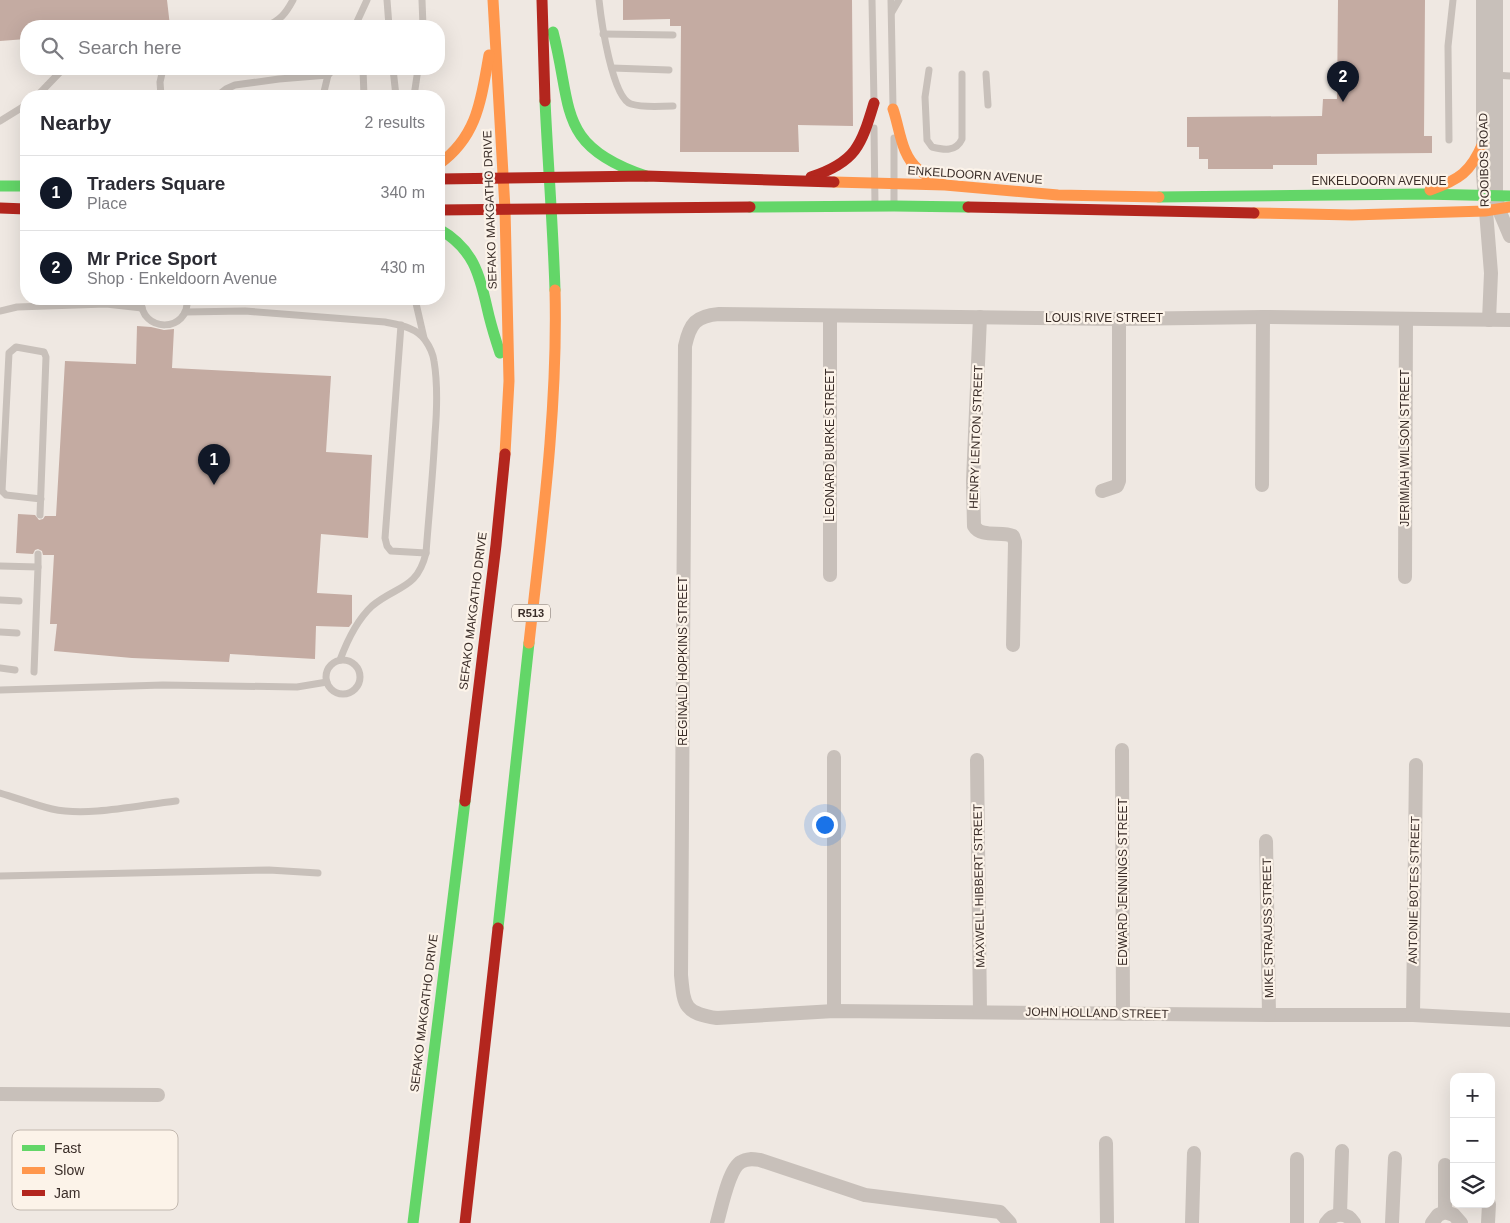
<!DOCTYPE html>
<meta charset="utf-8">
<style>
body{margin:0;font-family:Arial,sans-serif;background:#f7f7f7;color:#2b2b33}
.controls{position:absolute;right:15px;bottom:15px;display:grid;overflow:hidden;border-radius:10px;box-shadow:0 5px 20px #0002}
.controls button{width:45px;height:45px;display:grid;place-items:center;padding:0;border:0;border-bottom:1px solid #e1e1e2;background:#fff;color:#2b2b33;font:25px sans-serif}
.you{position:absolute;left:824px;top:824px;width:18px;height:18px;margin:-12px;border:4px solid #fff;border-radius:50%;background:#1a73e8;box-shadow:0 0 0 8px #1a73e833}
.badge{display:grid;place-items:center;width:32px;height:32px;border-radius:50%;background:#111827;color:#fff;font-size:16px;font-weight:700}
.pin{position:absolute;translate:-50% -41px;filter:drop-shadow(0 1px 2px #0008)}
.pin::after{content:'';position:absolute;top:26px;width:18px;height:15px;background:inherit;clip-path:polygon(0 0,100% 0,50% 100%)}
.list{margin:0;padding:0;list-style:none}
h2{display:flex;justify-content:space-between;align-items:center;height:65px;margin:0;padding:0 20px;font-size:21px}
h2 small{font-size:16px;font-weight:400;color:#7c7c81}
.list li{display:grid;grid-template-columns:32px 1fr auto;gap:15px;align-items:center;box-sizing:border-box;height:75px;padding:0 20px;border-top:1px solid #e1e1e2}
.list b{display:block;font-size:19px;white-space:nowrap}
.list p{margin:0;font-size:16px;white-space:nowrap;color:#7c7c81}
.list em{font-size:16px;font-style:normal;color:#7c7c81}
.icon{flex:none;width:28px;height:28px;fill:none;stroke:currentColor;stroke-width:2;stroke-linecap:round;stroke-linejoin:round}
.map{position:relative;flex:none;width:1510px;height:1223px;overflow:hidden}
.search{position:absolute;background:#fff;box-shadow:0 5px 20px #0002;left:20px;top:20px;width:425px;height:55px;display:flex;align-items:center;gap:12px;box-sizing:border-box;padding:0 18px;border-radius:20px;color:#7c7c81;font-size:19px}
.panel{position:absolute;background:#fff;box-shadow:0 5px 20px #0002;left:20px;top:90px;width:425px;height:215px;border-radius:20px}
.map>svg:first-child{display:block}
.building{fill:#c4aba2}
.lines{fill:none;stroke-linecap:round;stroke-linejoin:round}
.lane{stroke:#c8c0ba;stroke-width:7}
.street{stroke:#c8c0ba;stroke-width:14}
.fast{stroke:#63d668;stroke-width:11}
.slow{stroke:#ff974d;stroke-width:11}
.jam{stroke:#b3261e;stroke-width:11}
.labels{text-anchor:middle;stroke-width:4.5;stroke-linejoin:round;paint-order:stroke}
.shield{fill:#fcf3e9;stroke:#746862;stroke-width:1}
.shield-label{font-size:11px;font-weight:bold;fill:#3a2d28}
.street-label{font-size:12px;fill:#3a2d28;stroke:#fcf3e9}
.key{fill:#fcf3e9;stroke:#c2b8af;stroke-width:1}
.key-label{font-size:14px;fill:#3a2d28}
</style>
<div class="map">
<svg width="1510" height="1223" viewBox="0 0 1510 1223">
<rect width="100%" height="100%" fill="#efe8e2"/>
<g class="building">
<polygon points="0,0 167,0 170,26 26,26 26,39 0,41"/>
<polygon points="623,0 852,0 853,126 798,125 799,152 680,152 681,26 670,26 670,19 623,20"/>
<polygon points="1338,0 1425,0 1424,136 1432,136 1432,153 1317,154 1317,165 1273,165 1273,169 1208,169 1208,159 1199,159 1199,147 1187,147 1187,117 1322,116 1323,99 1337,99"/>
<polygon points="137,326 151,327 164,330 174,329 172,368 331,376 326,452 372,455 368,538 321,534 317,593 352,595 352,623 349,627 316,626 315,659 230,654 229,662 132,658 54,651 57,624 50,624 54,555 43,555 42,551 38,549 35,550 33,554 16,553 18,514 35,515 39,520 43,519 45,516 56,516 65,361 136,364"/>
</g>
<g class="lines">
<g class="lane">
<polyline points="387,0 389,26"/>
<polyline points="422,0 423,26"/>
<path d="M 599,0 C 601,19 612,98 631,104 C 644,108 660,106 673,106"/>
<polyline points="872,0 874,102"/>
<polyline points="891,0 893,107"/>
<polyline points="892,12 899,0"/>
<path d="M 266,26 C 280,21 286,13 293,0"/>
<polyline points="355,26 367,0"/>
<polyline points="603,34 673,35"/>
<polyline points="612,68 669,70"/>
<polyline points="363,69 364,96"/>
<polyline points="393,69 396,96"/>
<path d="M 929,70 L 925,97 L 927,140 L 932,147 C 944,150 956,152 962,139 L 962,74"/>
<polyline points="986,74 988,105"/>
<polyline points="1495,75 1510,76"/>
<polyline points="37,96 63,69"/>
<polyline points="161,96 160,82 163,69"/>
<polyline points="217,96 226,89 235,85 279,79 328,75"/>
<polyline points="323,96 328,75 334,69"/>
<polyline points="414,96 418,69"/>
<polyline points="0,121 26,105"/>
<polyline points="874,128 875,205"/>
<polyline points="894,138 894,205"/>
<polyline points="1449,140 1448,46 1453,0"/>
<path d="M 141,299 C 140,334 190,333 187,299"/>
<polyline points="415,299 424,338"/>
<polyline points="0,311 17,307 106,304 142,308"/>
<path d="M 185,312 L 245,311 L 385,322 C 399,325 416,327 425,340 C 430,347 433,354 434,361 C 438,385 437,410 435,434 C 433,474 429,513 426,553 C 417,590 397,585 372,606 C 357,620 347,641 340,660"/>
<polyline points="401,325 385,538 387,546 391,551 426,553"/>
<polyline points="40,515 46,357 44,352 16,347 9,353 2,491 6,495 41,499"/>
<polyline points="0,566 38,567 34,672"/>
<polyline points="38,567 38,554"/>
<polyline points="0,600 19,601"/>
<polyline points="0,632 17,633"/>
<circle cx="343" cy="677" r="17"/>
<polyline points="0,668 15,670"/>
<polyline points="0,690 163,685 297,687 327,682"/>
<path d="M 0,793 C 17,798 35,805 52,809 C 88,817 139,805 176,801"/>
<polyline points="0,876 269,870 318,873"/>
</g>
<g class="street">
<polyline points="1483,0 1483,174 1491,273 1489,320"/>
<polyline points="1496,0 1496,195 1499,210 1510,236"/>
<polyline points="830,316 830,575"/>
<path d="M 980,317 L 973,481 L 974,526 C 981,538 1001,531 1013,536 L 1015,542 L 1013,645"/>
<path d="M 1510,320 L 1263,317 L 1119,319 L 719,314 C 696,316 690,323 685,346 L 681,975 C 684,1006 684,1013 717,1018 L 834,1011 L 1269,1015 L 1413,1015 L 1510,1020"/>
<polyline points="1262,485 1263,317"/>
<polyline points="1102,491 1117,486 1119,481 1119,319"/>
<polyline points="1405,577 1406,319"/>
<polyline points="1122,750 1123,1014"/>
<polyline points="834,757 834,1011"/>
<polyline points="977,760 980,1012"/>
<polyline points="1266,841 1269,1015"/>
<polyline points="1413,1015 1416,765"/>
<polyline points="0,1094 158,1095"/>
<polyline points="1106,1143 1107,1223"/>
<polyline points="1297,1159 1297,1223"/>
<polyline points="1445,1165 1445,1212"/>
<polyline points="1340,1214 1342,1151"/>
<path d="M 717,1223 C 721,1209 729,1168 741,1162 C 747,1158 753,1159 760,1160 L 865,1195 L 1000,1212 L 1010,1223"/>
<polyline points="1192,1223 1194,1153"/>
<path d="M 1326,1223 C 1334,1212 1347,1212 1354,1223"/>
<polyline points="1392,1223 1395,1158"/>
<polyline points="1432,1223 1438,1215 1445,1212 1454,1215 1461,1223"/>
<polyline points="1488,1223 1489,1204"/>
</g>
<g class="fast">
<path d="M 553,32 C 573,108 556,146 646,176"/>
<path d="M 545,101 C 548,164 553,227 555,290"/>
<polyline points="0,186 26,186"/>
<polyline points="1159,197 1422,194 1510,196"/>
<polyline points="750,207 894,206 968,207"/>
<path d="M 439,229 C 476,250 480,278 489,316 C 492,328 496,341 500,353"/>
<polyline points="498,928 529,643"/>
<polyline points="413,1223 465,801"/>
</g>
<g class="slow">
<polyline points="493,0 505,209 509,381 505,454"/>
<path d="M 893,109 C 900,129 901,156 919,170 C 926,176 935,179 943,184"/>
<path d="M 439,164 C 478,136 481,99 489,55"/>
<polyline points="834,182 945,185 1058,195 1159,197"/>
<path d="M 1430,190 C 1459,180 1471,172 1483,143"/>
<polyline points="1254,213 1352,215 1485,211 1510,207"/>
<path d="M 529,643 C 542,526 558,408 555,290"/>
</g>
<g class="jam">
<polyline points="542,0 545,101"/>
<path d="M 811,177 C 856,162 861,146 874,103"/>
<polyline points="439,179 646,176 834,182"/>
<polyline points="968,207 1254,213"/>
<polyline points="0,208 26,209"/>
<polyline points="439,210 750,207"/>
<polyline points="465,801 496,545 505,454"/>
<polyline points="465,1223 498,928"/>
</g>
</g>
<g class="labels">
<rect class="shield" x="512" y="604.5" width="38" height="17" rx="4"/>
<g class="shield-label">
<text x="531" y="617">R513</text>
</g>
<g class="street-label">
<text transform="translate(1484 160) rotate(-91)" y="4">ROOIBOS ROAD</text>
<text transform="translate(975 175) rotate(4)" y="4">ENKELDOORN AVENUE</text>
<text x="1379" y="185">ENKELDOORN AVENUE</text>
<text transform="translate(490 210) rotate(-92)" y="4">SEFAKO MAKGATHO DRIVE</text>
<text x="1104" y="322">LOUIS RIVE STREET</text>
<text transform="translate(976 437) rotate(-88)" y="4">HENRY LENTON STREET</text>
<text transform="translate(830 445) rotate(-90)" y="4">LEONARD BURKE STREET</text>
<text transform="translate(1405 448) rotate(-90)" y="4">JERIMIAH WILSON STREET</text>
<text transform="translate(473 611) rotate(-83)" y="4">SEFAKO MAKGATHO DRIVE</text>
<text transform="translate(683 661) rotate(-90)" y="4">REGINALD HOPKINS STREET</text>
<text transform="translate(1123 882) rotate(-90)" y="4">EDWARD JENNINGS STREET</text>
<text transform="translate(979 886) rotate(-91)" y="4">MAXWELL HIBBERT STREET</text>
<text transform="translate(1414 890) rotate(-89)" y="4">ANTONIE BOTES STREET</text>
<text transform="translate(1268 928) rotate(-91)" y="4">MIKE STRAUSS STREET</text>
<text transform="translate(424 1013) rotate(-83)" y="4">SEFAKO MAKGATHO DRIVE</text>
<text transform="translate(1097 1013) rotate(1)" y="4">JOHN HOLLAND STREET</text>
</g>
</g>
<rect x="12" y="1130" width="166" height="80" rx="8" class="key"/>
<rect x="22" y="1145" width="23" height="6" fill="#63d668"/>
<rect x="22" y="1167" width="23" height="7" fill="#ff974d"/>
<rect x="22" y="1190" width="23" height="6" fill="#b3261e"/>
<g class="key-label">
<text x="54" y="1153">Fast</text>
<text x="54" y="1175">Slow</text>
<text x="54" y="1198">Jam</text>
</g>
</svg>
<div class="controls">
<button>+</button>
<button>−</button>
<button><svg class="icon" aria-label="layers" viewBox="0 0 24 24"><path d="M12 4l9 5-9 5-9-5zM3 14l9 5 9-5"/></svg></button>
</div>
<div class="you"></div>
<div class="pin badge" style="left:214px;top:485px">1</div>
<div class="pin badge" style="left:1343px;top:102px">2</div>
<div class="search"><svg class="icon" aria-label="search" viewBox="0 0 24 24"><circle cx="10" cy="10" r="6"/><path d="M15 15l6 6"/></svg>Search here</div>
<section class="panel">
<h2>Nearby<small>2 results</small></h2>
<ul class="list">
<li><span class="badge">1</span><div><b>Traders Square</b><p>Place</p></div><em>340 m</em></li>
<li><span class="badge">2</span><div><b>Mr Price Sport</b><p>Shop · Enkeldoorn Avenue</p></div><em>430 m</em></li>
</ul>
</section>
</div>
